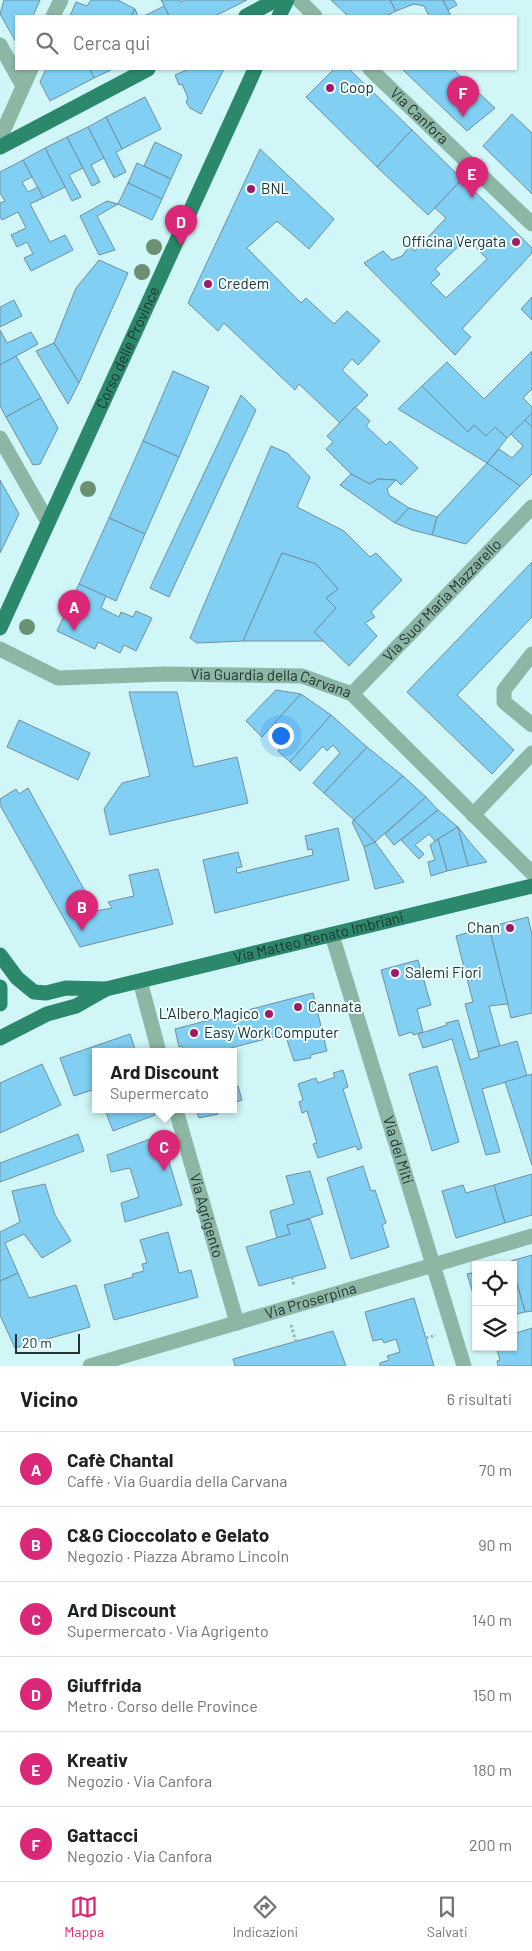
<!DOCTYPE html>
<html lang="it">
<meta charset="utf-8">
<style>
body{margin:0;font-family:Barlow,sans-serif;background:#f6f6f6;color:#202124}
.controls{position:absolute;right:15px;bottom:15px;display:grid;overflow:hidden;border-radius:0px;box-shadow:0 1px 4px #0004}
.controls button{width:45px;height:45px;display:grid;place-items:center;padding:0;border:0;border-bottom:1px solid #e0e0e0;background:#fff;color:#202124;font:25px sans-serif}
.scale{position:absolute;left:15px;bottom:12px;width:65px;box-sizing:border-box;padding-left:5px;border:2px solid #233232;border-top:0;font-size:14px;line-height:18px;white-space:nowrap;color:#233232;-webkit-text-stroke:4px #effefe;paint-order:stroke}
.you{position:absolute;left:280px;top:735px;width:18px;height:18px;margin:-12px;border:4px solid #fff;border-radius:50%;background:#1a73e8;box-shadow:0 0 0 8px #1a73e833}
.badge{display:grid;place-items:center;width:32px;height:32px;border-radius:50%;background:#db2777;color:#fff;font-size:16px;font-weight:700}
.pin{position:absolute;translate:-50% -41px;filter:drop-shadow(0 1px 2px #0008)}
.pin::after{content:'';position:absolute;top:26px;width:18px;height:15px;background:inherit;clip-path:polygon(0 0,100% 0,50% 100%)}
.popup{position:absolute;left:92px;top:1048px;width:145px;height:65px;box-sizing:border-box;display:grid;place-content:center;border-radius:0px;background:#fff;filter:drop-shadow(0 1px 4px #0005);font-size:16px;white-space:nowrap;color:#757577}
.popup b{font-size:19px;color:#202124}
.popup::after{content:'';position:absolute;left:50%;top:100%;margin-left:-10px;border:10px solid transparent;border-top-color:#fff}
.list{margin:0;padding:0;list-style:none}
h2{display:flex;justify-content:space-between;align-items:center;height:65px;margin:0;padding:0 20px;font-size:21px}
h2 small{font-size:16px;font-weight:400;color:#757577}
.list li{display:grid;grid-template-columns:32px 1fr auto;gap:15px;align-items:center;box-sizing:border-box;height:75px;padding:0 20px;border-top:1px solid #e0e0e0}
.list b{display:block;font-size:19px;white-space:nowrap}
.list p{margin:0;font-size:16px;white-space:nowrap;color:#757577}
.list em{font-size:16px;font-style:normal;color:#757577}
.icon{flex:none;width:28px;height:28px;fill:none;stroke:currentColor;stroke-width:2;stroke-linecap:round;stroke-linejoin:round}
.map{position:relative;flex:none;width:532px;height:1366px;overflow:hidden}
.search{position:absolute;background:#fff;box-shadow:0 1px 4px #0004;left:15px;right:15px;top:15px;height:55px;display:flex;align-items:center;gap:12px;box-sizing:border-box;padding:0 18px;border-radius:0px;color:#757577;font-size:19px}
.sheet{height:515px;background:#fff}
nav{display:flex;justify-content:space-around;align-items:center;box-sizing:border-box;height:70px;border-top:1px solid #e0e0e0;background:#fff;font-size:14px;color:#757577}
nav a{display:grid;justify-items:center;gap:2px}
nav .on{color:#db2777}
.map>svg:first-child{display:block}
.building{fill:#81d0f4;stroke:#728f9d;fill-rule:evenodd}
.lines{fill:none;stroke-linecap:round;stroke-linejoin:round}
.path{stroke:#97b5b6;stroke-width:3;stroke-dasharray:2.5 2.5;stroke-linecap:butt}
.minor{stroke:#8db7a5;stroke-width:15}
.major{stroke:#2b886a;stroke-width:15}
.tree{fill:#6c9072}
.poi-dot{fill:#a21a66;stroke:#effefe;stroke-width:2}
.labels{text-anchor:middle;stroke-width:4;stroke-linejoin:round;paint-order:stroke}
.poi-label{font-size:15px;fill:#233232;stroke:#effefe;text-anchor:start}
.street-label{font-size:15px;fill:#233232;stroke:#effefe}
</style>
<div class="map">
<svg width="532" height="1366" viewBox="0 0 532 1366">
<rect width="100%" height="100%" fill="#d0f6f7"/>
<g class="building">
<polygon points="4,0 40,0 33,16 16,16 16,42 0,14"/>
<polygon points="91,0 118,0 135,9 131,16 70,16 76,2 87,6"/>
<polygon points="161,0 180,0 181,2 184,0 247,0 215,16 169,16"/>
<polygon points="331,0 390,0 396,11 386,16 348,16"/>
<polygon points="390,0 443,0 451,16 429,16 424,6 414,4 396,11"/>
<polygon points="443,0 454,0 457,5 448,10"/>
<polygon points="164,6 169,16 144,16"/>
<polygon points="135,9 138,16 131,16"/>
<polygon points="46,69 90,69 94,78 50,101 40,82"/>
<polygon points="90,69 113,69 94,78"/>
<polygon points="189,69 224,69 201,114 190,108 186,102 188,98 182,84 179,85 175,75"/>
<polygon points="334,69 349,69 412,130 377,167 306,97"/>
<polygon points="402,69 453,69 495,108 467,131"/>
<polygon points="145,97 161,129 122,149 106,117"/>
<polygon points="512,114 532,133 532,194 483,146"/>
<polygon points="106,117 122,149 116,152 126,172 114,178 88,127"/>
<polygon points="88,127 104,158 91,165 100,182 92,186 67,137"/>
<polygon points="412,130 462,179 428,215 377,167"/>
<polygon points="67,137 83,168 69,175 81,197 72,201 45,148"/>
<polygon points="155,142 182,155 171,179 144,166"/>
<polygon points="45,148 65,187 43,198 23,160"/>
<polygon points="260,149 334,219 309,249 277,221 247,248 301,303 306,298 334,324 347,311 380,341 358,365 352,359 342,370 368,395 340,423 299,384 295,390 224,323 218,331 188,303"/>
<polygon points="23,160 32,177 22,182 28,192 38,187 43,198 30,204 50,242 65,235 73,250 31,271 24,258 33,254 27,242 17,247 11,235 26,228 18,212 2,220 0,217 0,203 5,201 0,193 0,172"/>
<polygon points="137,163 171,179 162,199 128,183"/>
<path d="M 462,179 L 532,248 L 532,253 L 462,329 L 471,337 L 455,355 L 364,263 L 383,251 L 392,260 L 402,256 L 410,246 L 415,251 L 446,218 L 435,208 ZM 467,238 L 487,259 L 446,298 L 431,283 L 440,274 L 435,269 Z"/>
<polygon points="128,183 162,199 152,220 118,204"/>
<polygon points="107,201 118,204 97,216 115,250 99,255 80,216"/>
<polygon points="99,260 128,273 79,383 54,343 76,288"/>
<polygon points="532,297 532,320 521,309"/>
<polygon points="14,300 22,316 0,327 0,307"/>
<polygon points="0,330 7,343 31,332 38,344 0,365"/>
<polygon points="54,343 79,383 68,404 36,351"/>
<polygon points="532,351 532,389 523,398 532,407 532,413 507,438 495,427 486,436 474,425 468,432 422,386 447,362 484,399"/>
<polygon points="16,356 41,398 6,417 0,406 0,365"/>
<polygon points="173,371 209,387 179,457 143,441"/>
<polygon points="422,386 468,432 474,425 486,436 495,427 507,438 487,463 398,409"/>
<polygon points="241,395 256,410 169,597 150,588"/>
<polygon points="41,398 58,428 40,464 33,465 6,417"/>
<polygon points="355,407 370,421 366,426 386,445 390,441 418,468 401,485 396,480 378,479 370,484 351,474 326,449 333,442 327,436"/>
<polygon points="532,413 532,427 525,420"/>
<polygon points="525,420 532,427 532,474 520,486 487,463 499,449 512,458 523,446 511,434"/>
<polygon points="143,441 179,457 145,534 109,518"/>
<polygon points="271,446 287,453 310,477 297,507 344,531 370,557 376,553 402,580 371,612 375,617 365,623 377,636 349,666 314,632 336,608 326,598 338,589 316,564 282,553 243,641 197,643 190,638"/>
<polygon points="487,463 520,486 466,544 432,535 437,517"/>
<polygon points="351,474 370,484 378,479 396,480 387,489 389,495 409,508 395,523 340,485"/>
<polygon points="0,480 19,514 0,553"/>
<polygon points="409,508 437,517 432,535 412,530 395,523"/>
<polygon points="109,518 145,534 116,601 79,584"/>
<polygon points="282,553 316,564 338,589 326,598 336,608 314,632 324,641 243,641"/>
<polygon points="532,562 532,617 457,695 514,750 492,774 407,692"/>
<polygon points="79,584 106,596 101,608 119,617 121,612 133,617 136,611 152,618 136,651 124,645 120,653 98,642 95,649 57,631"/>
<polygon points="276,690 301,694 262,737 246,721"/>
<polygon points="129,692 177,692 194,767 237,757 248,803 110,835 104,809 122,783 150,776"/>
<polygon points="301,694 331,715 290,762 278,751 291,736 275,722"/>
<polygon points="331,715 367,747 324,793 313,783 340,753 333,745 327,751 323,746 300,771 290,762"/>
<polygon points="19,720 90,753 78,780 7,747"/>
<polygon points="367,747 403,776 354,820 324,793"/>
<polygon points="403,776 426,797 375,842 354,820"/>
<polygon points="28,788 96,911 112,908 108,902 134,896 129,875 158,869 173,924 80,947 0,805 0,799 16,789 19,794"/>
<polygon points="426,797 438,810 394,845 385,834"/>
<polygon points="438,810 458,827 435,841 429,834 415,845 424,854 419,859 401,840"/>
<polygon points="354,820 375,842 364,847 352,822"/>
<polygon points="458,827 468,866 447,871 438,839"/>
<polygon points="458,827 472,845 487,862 468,866"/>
<polygon points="338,828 349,880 215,913 203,860 238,852 242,867 236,868 237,873 313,855 312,849 308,850 305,836"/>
<polygon points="438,839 447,871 431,876 428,862 435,860 430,845"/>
<polygon points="375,842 404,882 375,889 364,847"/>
<polygon points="528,917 532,935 532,1013 511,1018 489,927"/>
<polygon points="489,927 508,1004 489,1006 500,1046 478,1052 465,1004 473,1002 456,936"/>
<polygon points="418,960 431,1005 417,1009 423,1032 413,1035 412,1032 399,1036 381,970"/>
<polygon points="313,993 327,1051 310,1055 311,1058 294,1061 285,1034 223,1050 223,1052 184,1052 182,1046 179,1047 175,1029"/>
<polygon points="458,1020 470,1060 479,1057 478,1052 517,1041 527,1076 482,1089 500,1152 486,1155 452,1039 423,1048 418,1034 447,1025 446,1023"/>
<polygon points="130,1034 136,1052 95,1052 95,1089 74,1096 60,1058"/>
<polygon points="42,1064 61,1105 0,1133 0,1083"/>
<polygon points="437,1066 459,1142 432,1151 409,1074"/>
<polygon points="343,1070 348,1087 343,1089 362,1148 358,1150 356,1146 318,1158 313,1144 317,1143 307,1111 302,1113 299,1102 303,1100 298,1084 316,1078 318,1083 335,1077 333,1073"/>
<polygon points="532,1074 532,1165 505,1082"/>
<polygon points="238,1086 242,1100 233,1103 233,1087"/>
<polygon points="105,1110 153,1110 155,1115 113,1131"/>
<polygon points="196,1110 217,1110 218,1114 199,1118"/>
<polygon points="78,1134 84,1151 0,1182 0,1163"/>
<polygon points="161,1135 182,1205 125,1222 121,1203 139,1197 130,1168 111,1172 107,1155"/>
<polygon points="363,1166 371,1191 375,1190 386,1223 382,1225 389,1247 351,1259 327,1178"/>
<polygon points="310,1171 323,1214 287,1225 290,1234 277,1238 270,1211 294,1204 286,1176"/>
<polygon points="532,1174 532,1215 505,1223 494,1185"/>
<polygon points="45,1184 55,1215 71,1241 42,1258 24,1234 5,1243 18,1273 0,1281 0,1232 20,1222 12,1191"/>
<polygon points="463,1185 466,1193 494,1185 505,1223 456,1238 442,1191"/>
<polygon points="310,1219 326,1268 259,1286 246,1247 290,1234 287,1225"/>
<polygon points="168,1232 179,1273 191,1270 198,1297 114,1320 104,1285 133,1277 132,1274 144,1271 142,1264 147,1263 140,1240"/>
<polygon points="532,1255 532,1311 525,1312 511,1261"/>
<polygon points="513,1270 525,1312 513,1315"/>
<polygon points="476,1272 476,1303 467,1274"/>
<polygon points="18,1273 29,1298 76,1285 90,1327 15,1348 0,1315 0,1281"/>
<polygon points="414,1298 434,1366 380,1366 380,1363 389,1360 387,1356 400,1352 396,1339 384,1343 382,1339 373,1341 365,1312"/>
<polygon points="532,1328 532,1366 498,1366 497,1361 500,1360 496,1347 513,1347 513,1334"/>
<polygon points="333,1331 346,1366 235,1366 233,1359"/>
</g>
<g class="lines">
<g class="path">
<polyline points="292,1277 294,1285"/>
<polyline points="291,1325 296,1342"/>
<polyline points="426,1338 436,1335"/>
</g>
<g class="minor">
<polyline points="299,0 315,16"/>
<polyline points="53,16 61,0"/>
<polyline points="0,45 23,86"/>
<path id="s1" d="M 370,69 L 532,224"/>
<polyline points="0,138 31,69"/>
<polyline points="0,438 48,522"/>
<path id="s2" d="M 0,649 L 58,678 L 164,674 L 302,676 L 352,694 L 532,873"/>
<polyline points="532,654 504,690 504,702 532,725"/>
<path id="s3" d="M 352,694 L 532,507"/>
<polyline points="473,815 532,753"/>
<path id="s4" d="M 332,935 L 464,1366"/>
<polyline points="140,981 159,1052"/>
<path id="s5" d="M 176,1110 L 237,1323"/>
<path id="s6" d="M 90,1366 L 532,1236"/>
</g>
<g class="major">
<polyline points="246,16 276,0"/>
<polyline points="279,16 287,0"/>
<polyline points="0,147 148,69"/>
<path id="s7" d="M 0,628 L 255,69"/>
<path id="s8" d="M 0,955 L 17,978 L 34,992 L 46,993 L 66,988 L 106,989 L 532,886"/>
<polyline points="0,987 0,1004"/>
<polyline points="0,1038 47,1014 76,1006 106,989"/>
</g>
</g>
<g class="tree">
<circle cx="154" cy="247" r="8"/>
<circle cx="142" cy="272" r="8"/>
<circle cx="88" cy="489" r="8"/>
<circle cx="27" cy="627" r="8"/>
</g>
<g class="poi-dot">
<circle cx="330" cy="88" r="5"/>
<circle cx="251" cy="189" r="5"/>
<circle cx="516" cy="242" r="5"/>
<circle cx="208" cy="284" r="5"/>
<circle cx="510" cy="928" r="5"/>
<circle cx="395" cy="973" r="5"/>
<circle cx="298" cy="1007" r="5"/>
<circle cx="269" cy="1014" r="5"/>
<circle cx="194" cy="1033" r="5"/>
</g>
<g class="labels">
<g class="poi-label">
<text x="340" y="93">Coop</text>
<text x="261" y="194">BNL</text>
<text x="506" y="247" text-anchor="end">Officina Vergata</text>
<text x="218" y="289">Credem</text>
<text x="500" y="933" text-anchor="end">Chan</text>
<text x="405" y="978">Salemi Fiori</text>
<text x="308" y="1012">Cannata</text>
<text x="259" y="1019" text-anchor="end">L'Albero Magico</text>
<text x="204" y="1038">Easy Work Computer</text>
</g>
<g class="street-label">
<text dy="5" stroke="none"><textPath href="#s1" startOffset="68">Via Canfora</textPath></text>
<text dy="5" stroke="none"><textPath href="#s7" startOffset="308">Corso delle Province</textPath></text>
<text dy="5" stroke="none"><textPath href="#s3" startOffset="130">Via Suor Maria Mazzarello</textPath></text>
<text dy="5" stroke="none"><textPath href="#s2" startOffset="279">Via Guardia della Carvana</textPath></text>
<text dy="5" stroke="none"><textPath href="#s8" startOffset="342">Via Matteo Renato Imbriani</textPath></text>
<text dy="5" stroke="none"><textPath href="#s4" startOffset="225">Via dei Miti</textPath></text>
<text dy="5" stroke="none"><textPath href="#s5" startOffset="110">Via Agrigento</textPath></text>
<text dy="5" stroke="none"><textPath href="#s6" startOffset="230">Via Proserpina</textPath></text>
</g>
</g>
</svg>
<div class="controls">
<button><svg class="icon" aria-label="locate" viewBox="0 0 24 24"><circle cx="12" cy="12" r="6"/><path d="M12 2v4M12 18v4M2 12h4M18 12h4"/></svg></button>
<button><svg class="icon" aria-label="layers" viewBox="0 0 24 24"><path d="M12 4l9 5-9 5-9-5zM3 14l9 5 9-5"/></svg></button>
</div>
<div class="scale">20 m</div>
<div class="you"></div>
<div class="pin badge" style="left:74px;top:631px">A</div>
<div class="pin badge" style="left:82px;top:931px">B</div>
<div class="pin badge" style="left:164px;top:1171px">C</div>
<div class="popup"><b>Ard Discount</b>Supermercato</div>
<div class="pin badge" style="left:181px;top:246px">D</div>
<div class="pin badge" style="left:472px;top:198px">E</div>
<div class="pin badge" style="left:463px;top:117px">F</div>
<div class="search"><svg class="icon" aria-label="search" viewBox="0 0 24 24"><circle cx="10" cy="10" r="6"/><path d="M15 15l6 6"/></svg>Cerca qui</div>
</div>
<section class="sheet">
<h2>Vicino<small>6 risultati</small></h2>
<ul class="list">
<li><span class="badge">A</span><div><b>Cafè Chantal</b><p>Caffè · Via Guardia della Carvana</p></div><em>70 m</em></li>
<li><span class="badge">B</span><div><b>C&amp;G Cioccolato e Gelato</b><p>Negozio · Piazza Abramo Lincoln</p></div><em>90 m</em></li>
<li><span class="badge">C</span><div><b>Ard Discount</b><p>Supermercato · Via Agrigento</p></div><em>140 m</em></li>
<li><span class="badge">D</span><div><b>Giuffrida</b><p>Metro · Corso delle Province</p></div><em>150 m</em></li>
<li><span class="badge">E</span><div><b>Kreativ</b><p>Negozio · Via Canfora</p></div><em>180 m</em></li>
<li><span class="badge">F</span><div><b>Gattacci</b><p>Negozio · Via Canfora</p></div><em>200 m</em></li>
</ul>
</section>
<nav>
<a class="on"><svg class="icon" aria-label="map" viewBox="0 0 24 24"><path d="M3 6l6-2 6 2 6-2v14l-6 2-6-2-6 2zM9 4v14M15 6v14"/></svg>Mappa</a>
<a><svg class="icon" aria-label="directions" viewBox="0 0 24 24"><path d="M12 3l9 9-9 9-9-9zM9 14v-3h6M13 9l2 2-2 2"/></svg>Indicazioni</a>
<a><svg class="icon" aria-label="saved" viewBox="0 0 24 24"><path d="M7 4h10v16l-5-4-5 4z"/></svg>Salvati</a>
</nav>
